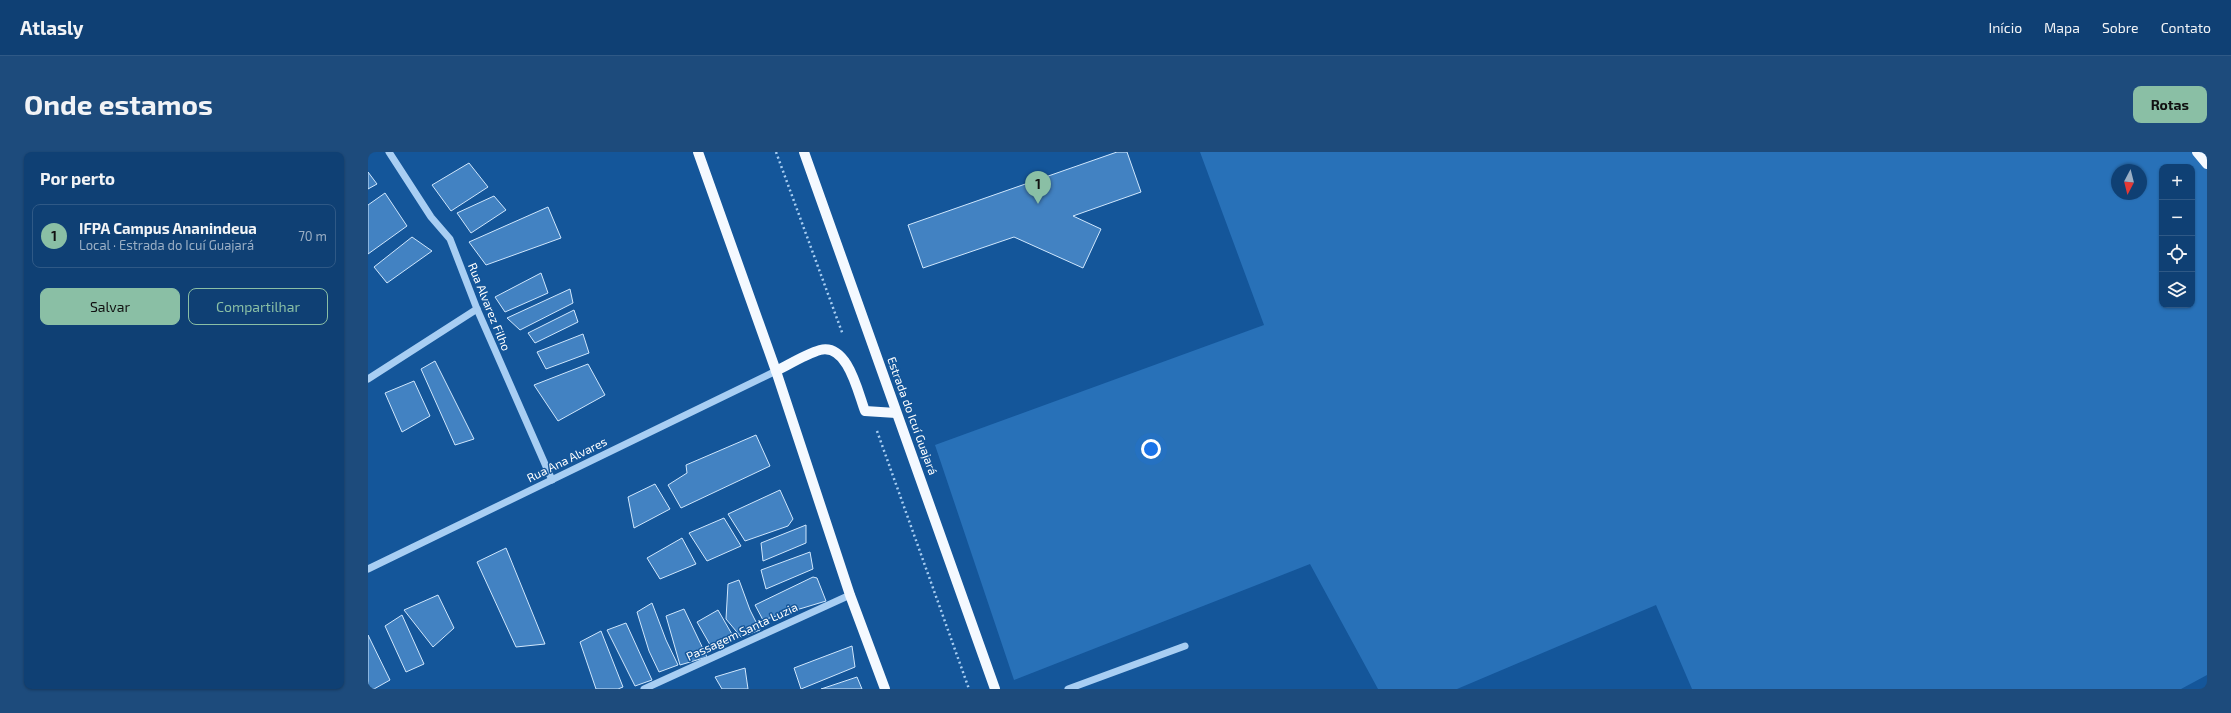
<!DOCTYPE html>
<html lang="pt">
<meta charset="utf-8">
<style>
body{margin:0;font-family:"Exo 2",sans-serif;background:#1d4b7c;color:#f1f3f6}
.controls{position:absolute;right:12px;top:12px;display:grid;overflow:hidden;border-radius:8px;box-shadow:0 1px 3px #0004}
.controls button{width:36px;height:36px;display:grid;place-items:center;padding:0;border:0;border-bottom:1px solid #2f5986;background:#0f4074;color:#f1f3f6;font:20px sans-serif}
.compass{position:absolute;left:1743px;top:12px;width:36px;height:36px;border-radius:50%;background:#0f4074;box-shadow:0 1px 3px #0004;rotate:187deg}
.you{position:absolute;left:783px;top:297px;width:14px;height:14px;margin:-10px;border:3px solid #fff;border-radius:50%;background:#1a73e8;box-shadow:0 0 0 6px #1a73e833}
.badge{display:grid;place-items:center;width:26px;height:26px;border-radius:50%;background:#8abfa5;color:#111;font-size:13px;font-weight:700}
.pin{position:absolute;translate:-50% -33px;filter:drop-shadow(0 1px 2px #0008)}
.pin::after{content:'';position:absolute;top:21px;width:14px;height:12px;background:inherit;clip-path:polygon(0 0,100% 0,50% 100%)}
.list{margin:0;padding:0;list-style:none}
h2{display:flex;justify-content:space-between;align-items:center;height:52px;margin:0;padding:0 16px;font-size:17px}
h2 small{font-size:13px;font-weight:400;color:#9bafc5}
.list li{display:grid;grid-template-columns:26px 1fr auto;gap:12px;align-items:center;box-sizing:border-box;height:64px;margin:0 8px 8px;padding:0 8px;border:1px solid #2f5986;border-radius:8px}
.list b{display:block;font-size:15px;white-space:nowrap}
.list p{margin:0;font-size:13px;white-space:nowrap;color:#9bafc5}
.list em{font-size:13px;font-style:normal;color:#9bafc5}
.actions{display:flex;gap:8px;padding:12px 16px}
.actions a{flex:1;padding:9px 0;border:1px solid #8abfa5;border-radius:8px;text-align:center;font-size:14px;color:#8abfa5}
.actions .main{background:#8abfa5;color:#111}
.icon{flex:none;width:22px;height:22px;fill:none;stroke:currentColor;stroke-width:2;stroke-linecap:round;stroke-linejoin:round}
.map{position:relative;flex:none;width:1839px;height:537px;overflow:hidden;border-radius:8px}
header{display:flex;align-items:center;gap:24px;box-sizing:border-box;height:56px;padding:0 20px;background:#0f4074;border-bottom:1px solid #2f5986}
header strong{font-size:19px}
nav{display:flex;gap:22px;margin-inline-start:auto;font-size:14px}
.intro{display:flex;align-items:center;justify-content:space-between;box-sizing:border-box;height:96px;padding:0 24px}
h1{margin:0;font-size:28px}
.button{padding:10px 18px;border-radius:8px;background:#8abfa5;color:#111;font-size:14px;font-weight:700}
main{display:flex;gap:24px;padding:0 24px}
aside{flex:1;background:#0f4074;border-radius:8px;box-shadow:0 1px 3px #0004}
.map>svg:first-child{display:block}
.green{fill:#2871b8;fill-rule:evenodd}
.building{fill:#4282c2;stroke:#d0e7fd}
.lines{fill:none;stroke-linecap:round;stroke-linejoin:round}
.path{stroke:#a8cef3;stroke-width:2.5;stroke-dasharray:2 3;stroke-linecap:butt}
.minor{stroke:#a8cef3;stroke-width:7}
.major{stroke:#f4f9ff;stroke-width:10}
.labels{text-anchor:middle;stroke-width:3;stroke-linejoin:round;paint-order:stroke}
.street-label{font-size:12px;fill:#fff;stroke:#14569a}
</style>
<header>
<strong>Atlasly</strong>
<nav><a>Início</a><a>Mapa</a><a>Sobre</a><a>Contato</a></nav>
</header>
<div class="intro"><h1>Onde estamos</h1><a class="button">Rotas</a></div>
<main>
<aside>
<h2>Por perto<small></small></h2>
<ul class="list">
<li><span class="badge">1</span><div><b>IFPA Campus Ananindeua</b><p>Local · Estrada do Icuí Guajará</p></div><em>70 m</em></li>
</ul>
<div class="actions"><a class="main">Salvar</a><a>Compartilhar</a></div>
</aside>
<div class="map">
<svg width="1839" height="537" viewBox="0 0 1839 537">
<rect width="100%" height="100%" fill="#14569a"/>
<path class="green" d="M 832,0 L 1839,0 L 1839,523 L 1813,537 L 1324,537 L 1288,453 L 1089,537 L 1010,537 L 942,412 L 646,528 L 567,293 L 896,173 ZM 1794,15 L 1824,15 L 1824,153 L 1794,153 ZM 1749,18 L 1773,18 L 1773,42 L 1749,42 Z"/>
<g class="building">
<polygon points="749,0 759,0 773,40 705,64 733,77 715,116 646,85 555,116 540,73"/>
<polygon points="101,11 120,35 83,59 64,33"/>
<polygon points="0,20 9,32 0,37"/>
<polygon points="17,41 39,74 0,102 0,53"/>
<polygon points="126,44 138,58 103,81 89,61"/>
<polygon points="180,55 193,86 118,113 101,90"/>
<polygon points="44,85 64,99 19,131 6,115"/>
<polygon points="173,121 180,141 137,160 127,145"/>
<polygon points="202,137 205,151 152,178 139,166"/>
<polygon points="206,158 210,170 167,191 160,181"/>
<polygon points="215,182 221,201 178,217 169,200"/>
<polygon points="67,209 106,287 87,293 53,217"/>
<polygon points="220,212 237,243 190,269 166,233"/>
<polygon points="46,229 62,264 34,280 17,241"/>
<polygon points="388,283 402,314 313,356 300,333 319,321 318,313"/>
<polygon points="287,332 302,357 266,376 260,345"/>
<polygon points="412,338 425,367 420,374 377,389 360,362"/>
<polygon points="356,366 373,394 339,409 321,381"/>
<polygon points="438,373 438,391 395,409 393,391"/>
<polygon points="314,386 328,412 292,427 279,406"/>
<polygon points="138,396 177,492 148,495 109,410"/>
<polygon points="442,400 445,417 398,437 393,418"/>
<polygon points="445,425 449,426 458,449 395,468 387,453"/>
<polygon points="371,428 382,458 392,478 373,485 358,467 360,432"/>
<polygon points="70,443 86,476 65,495 36,458"/>
<polygon points="284,451 298,488 310,513 291,520 281,499 269,460"/>
<polygon points="316,457 339,505 312,513 298,464"/>
<polygon points="350,458 365,484 345,498 329,470"/>
<polygon points="34,463 56,512 38,520 17,474"/>
<polygon points="258,471 284,528 267,534 239,478"/>
<polygon points="233,479 255,535 250,537 228,537 212,490"/>
<polygon points="0,483 22,528 6,537 0,537"/>
<polygon points="484,494 487,515 433,537 426,516"/>
<polygon points="377,516 380,537 354,537 347,525"/>
<polygon points="489,525 494,537 453,537"/>
</g>
<g class="lines">
<g class="path">
<polyline points="408,0 475,183"/>
<polyline points="509,279 601,537"/>
</g>
<g class="minor">
<polyline points="21,0 63,65 82,87 109,157 184,328"/>
<polyline points="0,227 109,157"/>
<polyline points="0,417 408,219"/>
<polyline points="276,537 482,443"/>
<polyline points="700,537 817,494"/>
</g>
<g class="major">
<polyline points="330,0 408,219 482,443 517,537"/>
<polyline points="436,0 627,537"/>
<polyline points="1829,0 1839,12"/>
<path d="M 408,219 C 422,212 438,202 452,198 C 480,191 490,241 497,259 L 528,261"/>
</g>
</g>
<g class="labels">
<g class="street-label">
<text transform="translate(121 155) rotate(68)" y="4">Rua Alvarez Filho</text>
<text transform="translate(544 264) rotate(70)" y="4">Estrada do Icuí Guajará</text>
<text transform="translate(199 308) rotate(-26)" y="4">Rua Ana Alvares</text>
<text transform="translate(374 480) rotate(-25)" y="4">Passagem Santa Luzia</text>
</g>
</g>
</svg>
<div class="controls">
<button>+</button>
<button>−</button>
<button><svg class="icon" aria-label="locate" viewBox="0 0 24 24"><circle cx="12" cy="12" r="6"/><path d="M12 2v4M12 18v4M2 12h4M18 12h4"/></svg></button>
<button><svg class="icon" aria-label="layers" viewBox="0 0 24 24"><path d="M12 4l9 5-9 5-9-5zM3 14l9 5 9-5"/></svg></button>
</div>
<svg class="compass" viewBox="-18 -18 36 36"><path d="M0-13l5 13h-10z" fill="#e53935"/><path d="M0 13l5-13h-10z" fill="#9bafc5"/></svg>
<div class="you"></div>
<div class="pin badge" style="left:670px;top:52px">1</div>
</div>
</main>
